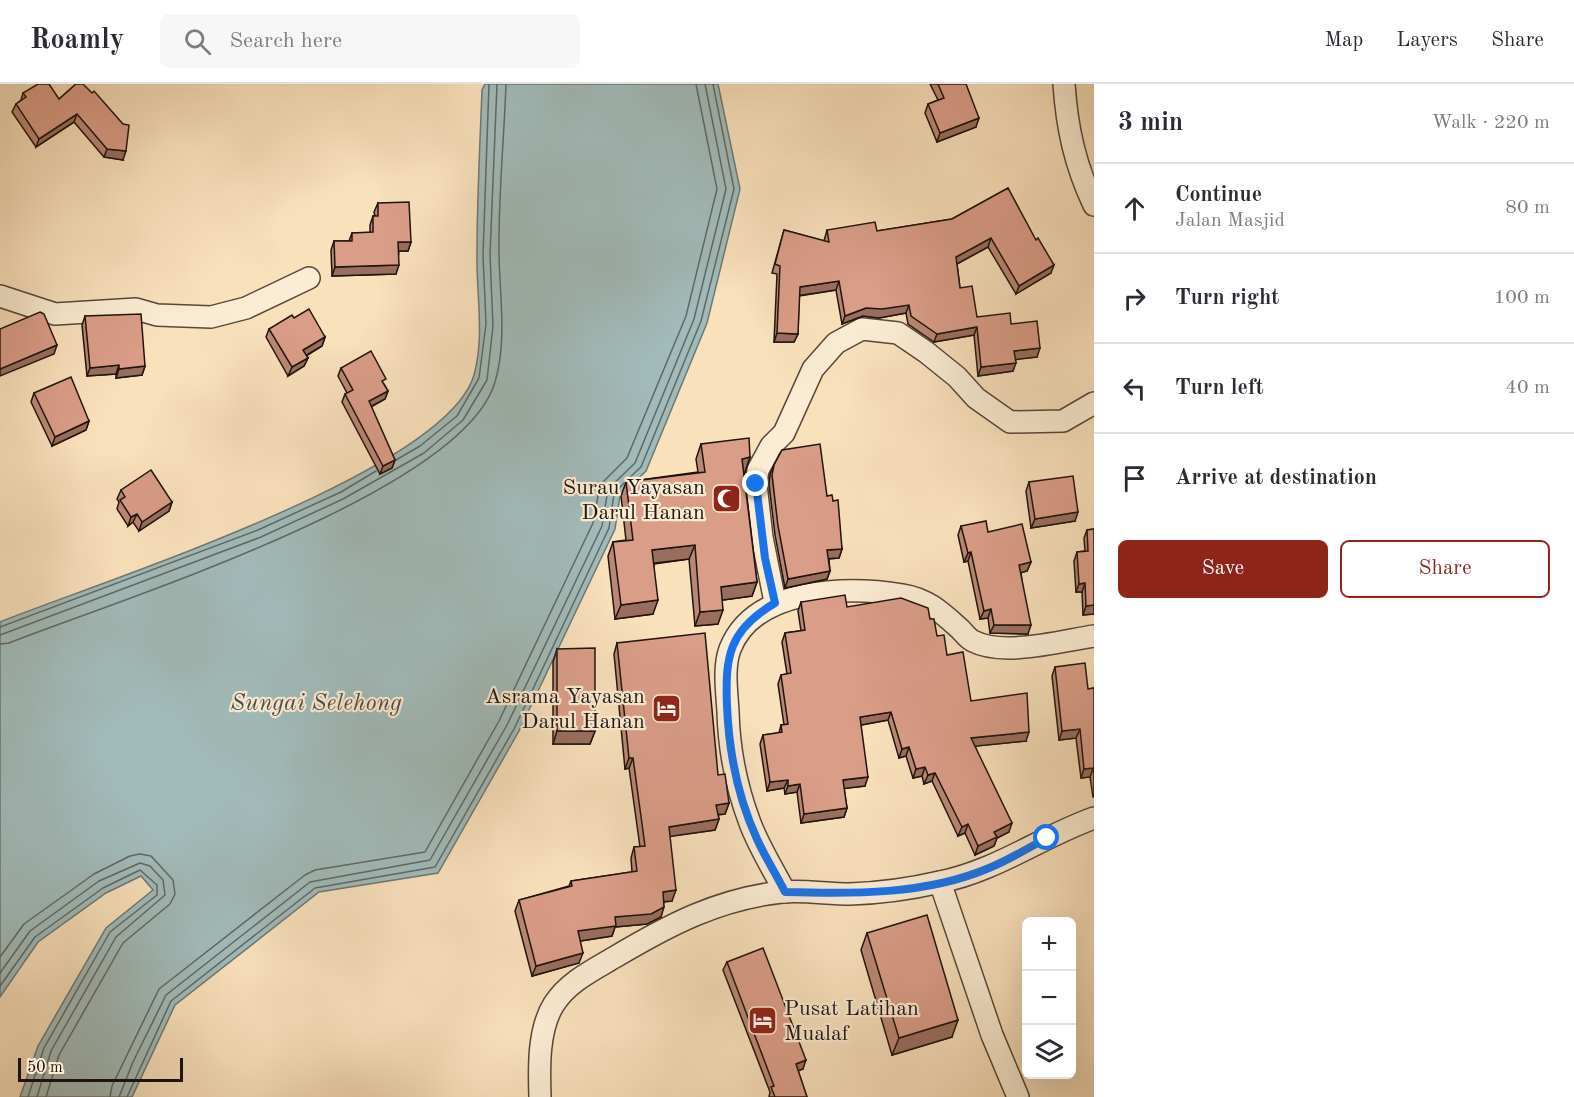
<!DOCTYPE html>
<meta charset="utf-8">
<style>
body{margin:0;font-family:"Old Standard TT",serif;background:#f7f7f7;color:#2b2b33}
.controls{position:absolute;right:18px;bottom:18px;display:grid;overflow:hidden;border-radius:9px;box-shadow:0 6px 24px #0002}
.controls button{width:54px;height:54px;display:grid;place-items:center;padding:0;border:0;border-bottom:2px solid #e1e1e2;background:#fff;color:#2b2b33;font:30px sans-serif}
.scale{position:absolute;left:18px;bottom:15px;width:165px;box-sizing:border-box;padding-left:6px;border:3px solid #20140e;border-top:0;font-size:16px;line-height:21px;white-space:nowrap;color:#20140e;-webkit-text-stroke:4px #fbecd3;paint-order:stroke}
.stop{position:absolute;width:18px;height:18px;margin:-14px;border:4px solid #1a73e8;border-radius:50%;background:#fff}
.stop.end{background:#1a73e8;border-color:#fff;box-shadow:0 2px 6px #0008}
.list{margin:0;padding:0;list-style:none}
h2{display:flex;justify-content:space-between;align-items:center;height:78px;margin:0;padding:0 24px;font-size:26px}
h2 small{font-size:20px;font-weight:400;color:#7c7c81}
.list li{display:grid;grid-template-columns:39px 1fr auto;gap:18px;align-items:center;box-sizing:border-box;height:90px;padding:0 24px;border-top:2px solid #e1e1e2}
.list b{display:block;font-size:22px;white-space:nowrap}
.list p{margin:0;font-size:20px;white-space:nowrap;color:#7c7c81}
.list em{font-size:20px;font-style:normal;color:#7c7c81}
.actions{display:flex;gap:12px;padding:18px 24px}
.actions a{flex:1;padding:14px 0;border:2px solid #8f2418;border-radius:9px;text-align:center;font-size:21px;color:#8f2418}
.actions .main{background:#8f2418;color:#fff}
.icon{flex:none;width:33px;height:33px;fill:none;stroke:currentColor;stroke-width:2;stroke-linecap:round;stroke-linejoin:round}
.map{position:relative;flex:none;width:1094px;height:1013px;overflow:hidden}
header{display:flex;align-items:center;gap:36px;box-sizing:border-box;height:84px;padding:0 30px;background:#fff;border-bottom:2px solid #e1e1e2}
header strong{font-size:28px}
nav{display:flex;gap:33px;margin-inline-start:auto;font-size:21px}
.search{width:420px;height:54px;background:#f7f7f7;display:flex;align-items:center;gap:15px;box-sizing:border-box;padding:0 21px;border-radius:9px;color:#7c7c81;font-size:22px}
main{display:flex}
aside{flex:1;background:#fff}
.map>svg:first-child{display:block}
.water{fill:#a1bbba;stroke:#6d7875;stroke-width:1.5}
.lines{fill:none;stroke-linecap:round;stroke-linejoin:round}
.shore{stroke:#606864;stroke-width:1.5}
.street-casing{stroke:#56473a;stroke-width:24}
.street{stroke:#fbecd3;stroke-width:21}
.wall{fill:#bb8775;stroke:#20140e;stroke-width:1.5}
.shaded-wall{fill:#996e5f;stroke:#20140e;stroke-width:1.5}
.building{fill:#da9d88;stroke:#20140e;stroke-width:1.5}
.route{stroke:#1a73e8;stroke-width:8}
.labels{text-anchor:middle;stroke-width:4.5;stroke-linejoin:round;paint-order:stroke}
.poi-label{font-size:22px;fill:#20140e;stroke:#fbecd3;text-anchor:end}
.water-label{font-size:24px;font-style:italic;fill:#4d4e4a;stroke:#fbecd3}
</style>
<header>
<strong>Roamly</strong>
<div class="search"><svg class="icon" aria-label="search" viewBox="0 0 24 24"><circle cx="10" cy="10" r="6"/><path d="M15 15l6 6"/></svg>Search here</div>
<nav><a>Map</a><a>Layers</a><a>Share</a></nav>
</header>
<main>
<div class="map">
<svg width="1094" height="1013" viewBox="0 0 1094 1013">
<rect width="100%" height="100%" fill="#f9e1bc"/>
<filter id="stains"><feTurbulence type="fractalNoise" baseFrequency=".00333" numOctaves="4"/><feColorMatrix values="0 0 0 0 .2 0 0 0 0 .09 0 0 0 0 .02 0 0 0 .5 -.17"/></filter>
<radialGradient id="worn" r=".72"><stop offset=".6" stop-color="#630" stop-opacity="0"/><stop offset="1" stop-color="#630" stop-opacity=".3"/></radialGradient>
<path class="water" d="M 485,0 L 718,0 L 740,105 L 707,239 L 646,387 L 620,412 L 615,445 L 519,647 L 438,789 L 319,808 L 175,921 L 132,1013 L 20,1013 L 38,962 L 106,844 L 153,806 L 141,792 L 106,809 L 38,858 L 0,913 L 0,538 C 96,499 446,389 474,291 C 485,252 476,209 477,169 C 477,115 480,60 482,6 Z"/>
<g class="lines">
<g class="shore">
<polyline points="396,376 420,362 457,332 479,294 486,240 483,171 489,0"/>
<polyline points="627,396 641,383 701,237 734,105 713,0"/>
<polyline points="0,543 258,446 341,408 376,387"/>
<polyline points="0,551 261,453 343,415 424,369 463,336 487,296 493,242 490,171 497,0"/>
<path d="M 0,560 L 9,559 C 115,517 463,409 495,298 C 507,258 500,213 499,172 C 498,115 504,57 506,0"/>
<polyline points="0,873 24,840 94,790 130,772 140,770 151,772 173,796 175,810 170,820 123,859 59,971 46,1013"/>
<polyline points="0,889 30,847 99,797 140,779 150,782 163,796 165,811 116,853 51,967 37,1013"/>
<polyline points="0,902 35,853 103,804 140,786 157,801 157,811 110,848 44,964 28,1013"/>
<polyline points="110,1013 112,1002 159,905 305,791 315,786 425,768 499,637 593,439 600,401 627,374 686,232 717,105 696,0"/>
<polyline points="119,1013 133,978 166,911 310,798 430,776 507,641 602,442 608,405 635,379 694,235 726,105 705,0"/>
<polyline points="127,1013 171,917 315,804 435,783 514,645 609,444 614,410 624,399"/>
</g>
<defs>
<g id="street">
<path d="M 1064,0 C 1067,44 1075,81 1094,121"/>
<polyline points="0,212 55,230 136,225 157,231 211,233 246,224 309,194"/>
<polyline points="775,518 762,453 756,400 758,386 771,362 784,349 813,285 836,259 862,245 898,249 926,268 957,293 976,314 1010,338 1063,337 1094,319"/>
<polyline points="940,798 992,951 1018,1013"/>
<path d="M 785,808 C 773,785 759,763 750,739 C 736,702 729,667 728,628 C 727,608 723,584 730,565 C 754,503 848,502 903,511 C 928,515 942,529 960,545 C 964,549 968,555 973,557 C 1003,573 1061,557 1094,552"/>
<path d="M 540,1013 C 539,984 538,945 554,920 C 568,898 593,886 615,873 C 669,841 718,815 782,808 C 804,806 827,810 850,810 C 880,809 910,805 940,798 C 996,787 1041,753 1094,734"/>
</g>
</defs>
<use href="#street" class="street-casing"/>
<use href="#street" class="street"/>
</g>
<g class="wall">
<polygon points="76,0 123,76 104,73 74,38 36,63 12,28 16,20 21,16 23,9 59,15"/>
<polygon points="930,0 966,0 976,43 937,58 925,29 928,20 938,16"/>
<polygon points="1008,104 1051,189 1016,210 988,163 957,180 960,204 977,233 1011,240 1037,273 1016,275 1013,287 978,292 974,251 934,258 908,240 906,229 879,234 863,232 842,240 836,206 799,212 798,250 794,258 774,258 777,190 772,189 784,146 824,157 827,146 877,147 952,135"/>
<polygon points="378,119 411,158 408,167 399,167 396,190 332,192 331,166 334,157 349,157 352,149 370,149 370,141 373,132 375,132 374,128"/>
<polygon points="85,232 145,282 142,291 116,294 116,290 87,292 82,241"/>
<polygon points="294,234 325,253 322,262 306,272 308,274 304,282 288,292 266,253 269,245"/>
<polygon points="341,284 384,300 388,307 385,315 371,323 395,376 392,384 380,390 342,318 345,310 347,309 338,292"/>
<polygon points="34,309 89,337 86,346 52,362 31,318"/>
<polygon points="701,360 750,373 745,388 744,388 757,498 752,512 722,516 718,540 695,542 689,475 654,480 653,530 615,535 608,472 613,458 626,456 621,412 626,398 698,388 696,375"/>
<polygon points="774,381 827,412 833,417 842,465 839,474 829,475 830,487 827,495 785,504 775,451 769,400 770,390"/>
<polygon points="1029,398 1075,437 1031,444 1026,407"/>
<polygon points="121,406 172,418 169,427 139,447 133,438 128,442 117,425 119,418 117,415"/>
<polygon points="961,442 988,448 1031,478 1027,487 1021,488 1028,550 990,549 988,534 980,535 968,477 964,478 958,451"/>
<polygon points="1094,445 1094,530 1083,531 1082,508 1076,508 1074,477 1077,468 1085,467 1084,454 1087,446"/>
<polygon points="801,518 847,523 930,535 937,552 971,617 1026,657 975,662 1009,748 997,754 994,762 975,771 965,749 958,752 932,697 924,700 922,692 913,694 906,672 899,674 888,636 861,641 865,702 844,704 847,724 844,733 801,739 797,708 785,710 784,704 767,707 760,660 763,651 779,649 781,641 784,641 778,600 781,591 787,590 782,558 785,549 801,547 798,527"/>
<polygon points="617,559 718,691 729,719 725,730 718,731 719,735 715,746 670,752 672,817 664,818 661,833 647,840 615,843 612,852 580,857 579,879 532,892 515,827 519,816 569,802 571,797 632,788 631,774 634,763 640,763 629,684 625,685 614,570"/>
<polygon points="557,565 595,647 590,660 553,660 553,578"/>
<polygon points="1055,583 1088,605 1094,604 1094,713 1093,713 1090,693 1081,694 1076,654 1059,656 1052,592"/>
<polygon points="867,849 952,953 892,971 861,866"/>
<polygon points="727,878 803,985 798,987 807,1013 769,1013 770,1008 723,886"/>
</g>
<g class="shaded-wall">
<polygon points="77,30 74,38 36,63 39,55"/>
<polygon points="979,34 976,43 937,58 940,49"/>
<polygon points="107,65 126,67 123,76 104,73"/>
<polygon points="991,154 988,163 953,182 956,173"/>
<polygon points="398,158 411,158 408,167 395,167"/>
<polygon points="399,181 396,190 332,192 335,183"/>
<polygon points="1054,181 1051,189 1016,210 1019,202"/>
<polygon points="839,197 836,206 796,212 800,203"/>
<polygon points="909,221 906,229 879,234 863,232 842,240 845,232 866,224"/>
<polygon points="977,243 974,251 934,258 937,250"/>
<polygon points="777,249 798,250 794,258 774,258"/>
<polygon points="325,253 322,262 300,275 303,266"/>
<polygon points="57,261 54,270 0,292 0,285"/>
<polygon points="1040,264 1037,273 1011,276 1014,267"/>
<polygon points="308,274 304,282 288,292 292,283"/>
<polygon points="1016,279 1013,287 978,292 981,283"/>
<polygon points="119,281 116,290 87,292 90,284"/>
<polygon points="145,282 142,291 116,294 119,285"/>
<polygon points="388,307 385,315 366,325 369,317"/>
<polygon points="89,337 86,346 52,362 55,353"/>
<polygon points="750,373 745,388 737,389 742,375"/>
<polygon points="395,376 392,384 380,390 383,382"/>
<polygon points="172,418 169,427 139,447 142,438"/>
<polygon points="1078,428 1075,437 1031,444 1035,435"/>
<polygon points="137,430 133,438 128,442 131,433"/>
<polygon points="695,461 689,475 647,480 652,466"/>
<polygon points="842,465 839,474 824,475 827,466"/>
<polygon points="971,468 968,477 964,478 968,469"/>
<polygon points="1031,478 1027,487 1016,490 1019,481"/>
<polygon points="830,487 827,495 785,504 788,495"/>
<polygon points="757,498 752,512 716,517 721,503"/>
<polygon points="1085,499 1082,508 1076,508 1079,500"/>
<polygon points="658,516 653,530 615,535 621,521"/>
<polygon points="1094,521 1094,530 1083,531 1086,522"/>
<polygon points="991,525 988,534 980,535 984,527"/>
<polygon points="723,526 718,540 695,542 700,528"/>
<polygon points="994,541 1031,541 1028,550 990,549"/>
<polygon points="891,628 888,636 856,642 860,633"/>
<polygon points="1080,645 1076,654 1059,656 1062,647"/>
<polygon points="557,647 595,647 590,660 553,660"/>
<polygon points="1029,648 1026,657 968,663 971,654"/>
<polygon points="909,663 906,672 899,674 902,665"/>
<polygon points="629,674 633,674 629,684 625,685"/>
<polygon points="925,683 922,692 913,694 916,685"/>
<polygon points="1093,684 1090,693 1081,694 1084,685"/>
<polygon points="935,689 932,697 924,700 928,691"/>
<polygon points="868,693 865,702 840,705 843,696"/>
<polygon points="788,696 784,704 767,707 770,698"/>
<polygon points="800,700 797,708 785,710 788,702"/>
<polygon points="729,719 725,730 712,731 716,721"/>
<polygon points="847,724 844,733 801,739 804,730"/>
<polygon points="719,735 715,746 666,753 669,743"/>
<polygon points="1012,739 1009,748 997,754 994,762 975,771 978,762 994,748"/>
<polygon points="968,740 965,749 958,752 962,743"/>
<polygon points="676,806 672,817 659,818 663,808"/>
<polygon points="664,823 661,833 647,840 615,843 612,852 574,858 578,847 615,833"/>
<polygon points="583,869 579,879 532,892 536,882"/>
<polygon points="958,936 952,953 892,971 899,954"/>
<polygon points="806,976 803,985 792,989 796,980"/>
</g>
<g class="building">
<polygon points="38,0 49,0 59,15 76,0 83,0 92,9 94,7 123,40 129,41 126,67 107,65 77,30 39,55 16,20 26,13 23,9"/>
<polygon points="938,0 966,0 979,34 940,49 928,20 944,14"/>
<polygon points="1008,104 1036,156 1038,154 1054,181 1019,202 991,154 956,173 960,204 972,202 977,233 1010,229 1011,240 1037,237 1040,264 1014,267 1016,279 981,283 977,243 937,250 911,232 909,221 882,225 866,224 845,232 839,197 800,203 798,250 777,249 780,182 775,180 784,146 829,158 827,146 875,138 877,147 952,135"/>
<polygon points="409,118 411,158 398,158 399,181 335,183 334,157 352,157 352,149 373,148 373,132 378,132 378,119"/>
<polygon points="309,225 325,253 303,266 308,274 292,283 269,245 292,231 294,234"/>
<polygon points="40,228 44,230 57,261 0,285 0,245"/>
<polygon points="141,230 145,282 119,285 119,281 90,284 85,232"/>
<polygon points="371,267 386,295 382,297 388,307 369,317 395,376 383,382 345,310 353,306 341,284"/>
<polygon points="71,293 89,337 55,353 34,309"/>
<polygon points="749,354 750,373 742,375 757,498 721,503 723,526 700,528 695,461 652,466 658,516 621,521 613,458 633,456 626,398 705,388 701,360"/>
<polygon points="820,360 827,412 832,411 833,417 838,416 842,465 827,466 830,487 788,495 778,442 772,391 774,381 782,366"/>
<polygon points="151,386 172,418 142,438 137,430 131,433 120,416 125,413 121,406"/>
<polygon points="1073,392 1078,428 1035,435 1029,398"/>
<polygon points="986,437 988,448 1022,440 1031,478 1019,481 1031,541 994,541 991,525 984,527 971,468 968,469 961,442"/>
<polygon points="1094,445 1094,521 1086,522 1085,499 1079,500 1077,468 1088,467 1087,446"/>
<polygon points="845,511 847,523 901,514 928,524 930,535 934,535 937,552 944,551 947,571 963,568 971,617 1027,609 1029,648 971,654 1012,739 994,748 997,753 978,762 968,740 962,743 935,689 928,691 925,683 916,685 909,663 902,665 891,628 860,633 868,693 843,696 847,724 804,730 800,700 788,702 788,696 770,698 763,651 782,648 781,641 788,640 781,591 791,589 785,549 805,546 801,518"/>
<polygon points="705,549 718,691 725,690 729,719 716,721 719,735 669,743 676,806 663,808 664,823 651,830 615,833 616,842 578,847 583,869 536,882 519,816 572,802 571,797 637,787 634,763 645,762 633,674 629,674 617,559"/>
<polygon points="595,564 595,647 557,647 557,565"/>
<polygon points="1085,579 1088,605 1094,604 1094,689 1093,684 1084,685 1080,645 1062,647 1055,583"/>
<polygon points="927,831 958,936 899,954 867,849"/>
<polygon points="763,864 806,976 796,980 807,1013 775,1013 771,1003 774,1002 727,878"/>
</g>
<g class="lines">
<path class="route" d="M 756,400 L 765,474 L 775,519 C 729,546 725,572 727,622 C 729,669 737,712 757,755 C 765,773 776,790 785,808 C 852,810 926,811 989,784 C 1009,776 1028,764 1047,754"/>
</g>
<defs>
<symbol id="mosque-square" viewBox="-11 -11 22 22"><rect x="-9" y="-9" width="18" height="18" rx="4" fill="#8f2418" stroke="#fbecd3"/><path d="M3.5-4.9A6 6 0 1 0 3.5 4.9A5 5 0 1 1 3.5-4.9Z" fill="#fff"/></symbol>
<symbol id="hotel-square" viewBox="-11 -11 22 22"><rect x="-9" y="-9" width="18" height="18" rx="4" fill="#8f2418" stroke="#fbecd3"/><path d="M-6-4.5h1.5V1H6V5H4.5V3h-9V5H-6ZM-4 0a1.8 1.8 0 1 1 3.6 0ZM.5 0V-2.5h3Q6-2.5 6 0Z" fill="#fff"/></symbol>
</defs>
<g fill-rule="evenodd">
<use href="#mosque-square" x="710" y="398" width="33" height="33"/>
<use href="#hotel-square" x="650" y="608" width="33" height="33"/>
<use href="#hotel-square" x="746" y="920" width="33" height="33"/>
</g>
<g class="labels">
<g class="poi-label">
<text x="705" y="410">Surau Yayasan<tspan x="705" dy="25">Darul Hanan</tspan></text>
<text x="645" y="619">Asrama Yayasan<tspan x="645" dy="25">Darul Hanan</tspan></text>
<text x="784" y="931" text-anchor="start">Pusat Latihan<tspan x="784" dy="25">Mualaf</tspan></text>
</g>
<g class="water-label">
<text x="316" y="626">Sungai Selehong</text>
</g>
</g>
<rect width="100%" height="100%" filter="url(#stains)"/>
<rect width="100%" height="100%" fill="url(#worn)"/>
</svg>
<div class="controls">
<button>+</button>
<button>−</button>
<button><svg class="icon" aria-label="layers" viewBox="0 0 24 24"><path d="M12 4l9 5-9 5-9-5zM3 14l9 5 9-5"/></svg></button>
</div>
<div class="scale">50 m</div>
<div class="stop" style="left:1047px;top:754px"></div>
<div class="stop end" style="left:756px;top:400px"></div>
</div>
<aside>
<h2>3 min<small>Walk · 220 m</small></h2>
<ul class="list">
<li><svg class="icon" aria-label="ahead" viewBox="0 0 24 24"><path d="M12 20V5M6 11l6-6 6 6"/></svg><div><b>Continue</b><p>Jalan Masjid</p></div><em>80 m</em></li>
<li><svg class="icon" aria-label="right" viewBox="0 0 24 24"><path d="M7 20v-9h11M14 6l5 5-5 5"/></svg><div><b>Turn right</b></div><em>100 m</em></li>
<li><svg class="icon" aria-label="left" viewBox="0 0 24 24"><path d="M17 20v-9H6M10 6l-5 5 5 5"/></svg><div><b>Turn left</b></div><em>40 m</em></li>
<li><svg class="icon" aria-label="arrive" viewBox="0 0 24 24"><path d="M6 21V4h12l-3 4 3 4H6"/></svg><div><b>Arrive at destination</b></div></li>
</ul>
<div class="actions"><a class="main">Save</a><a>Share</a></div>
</aside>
</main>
